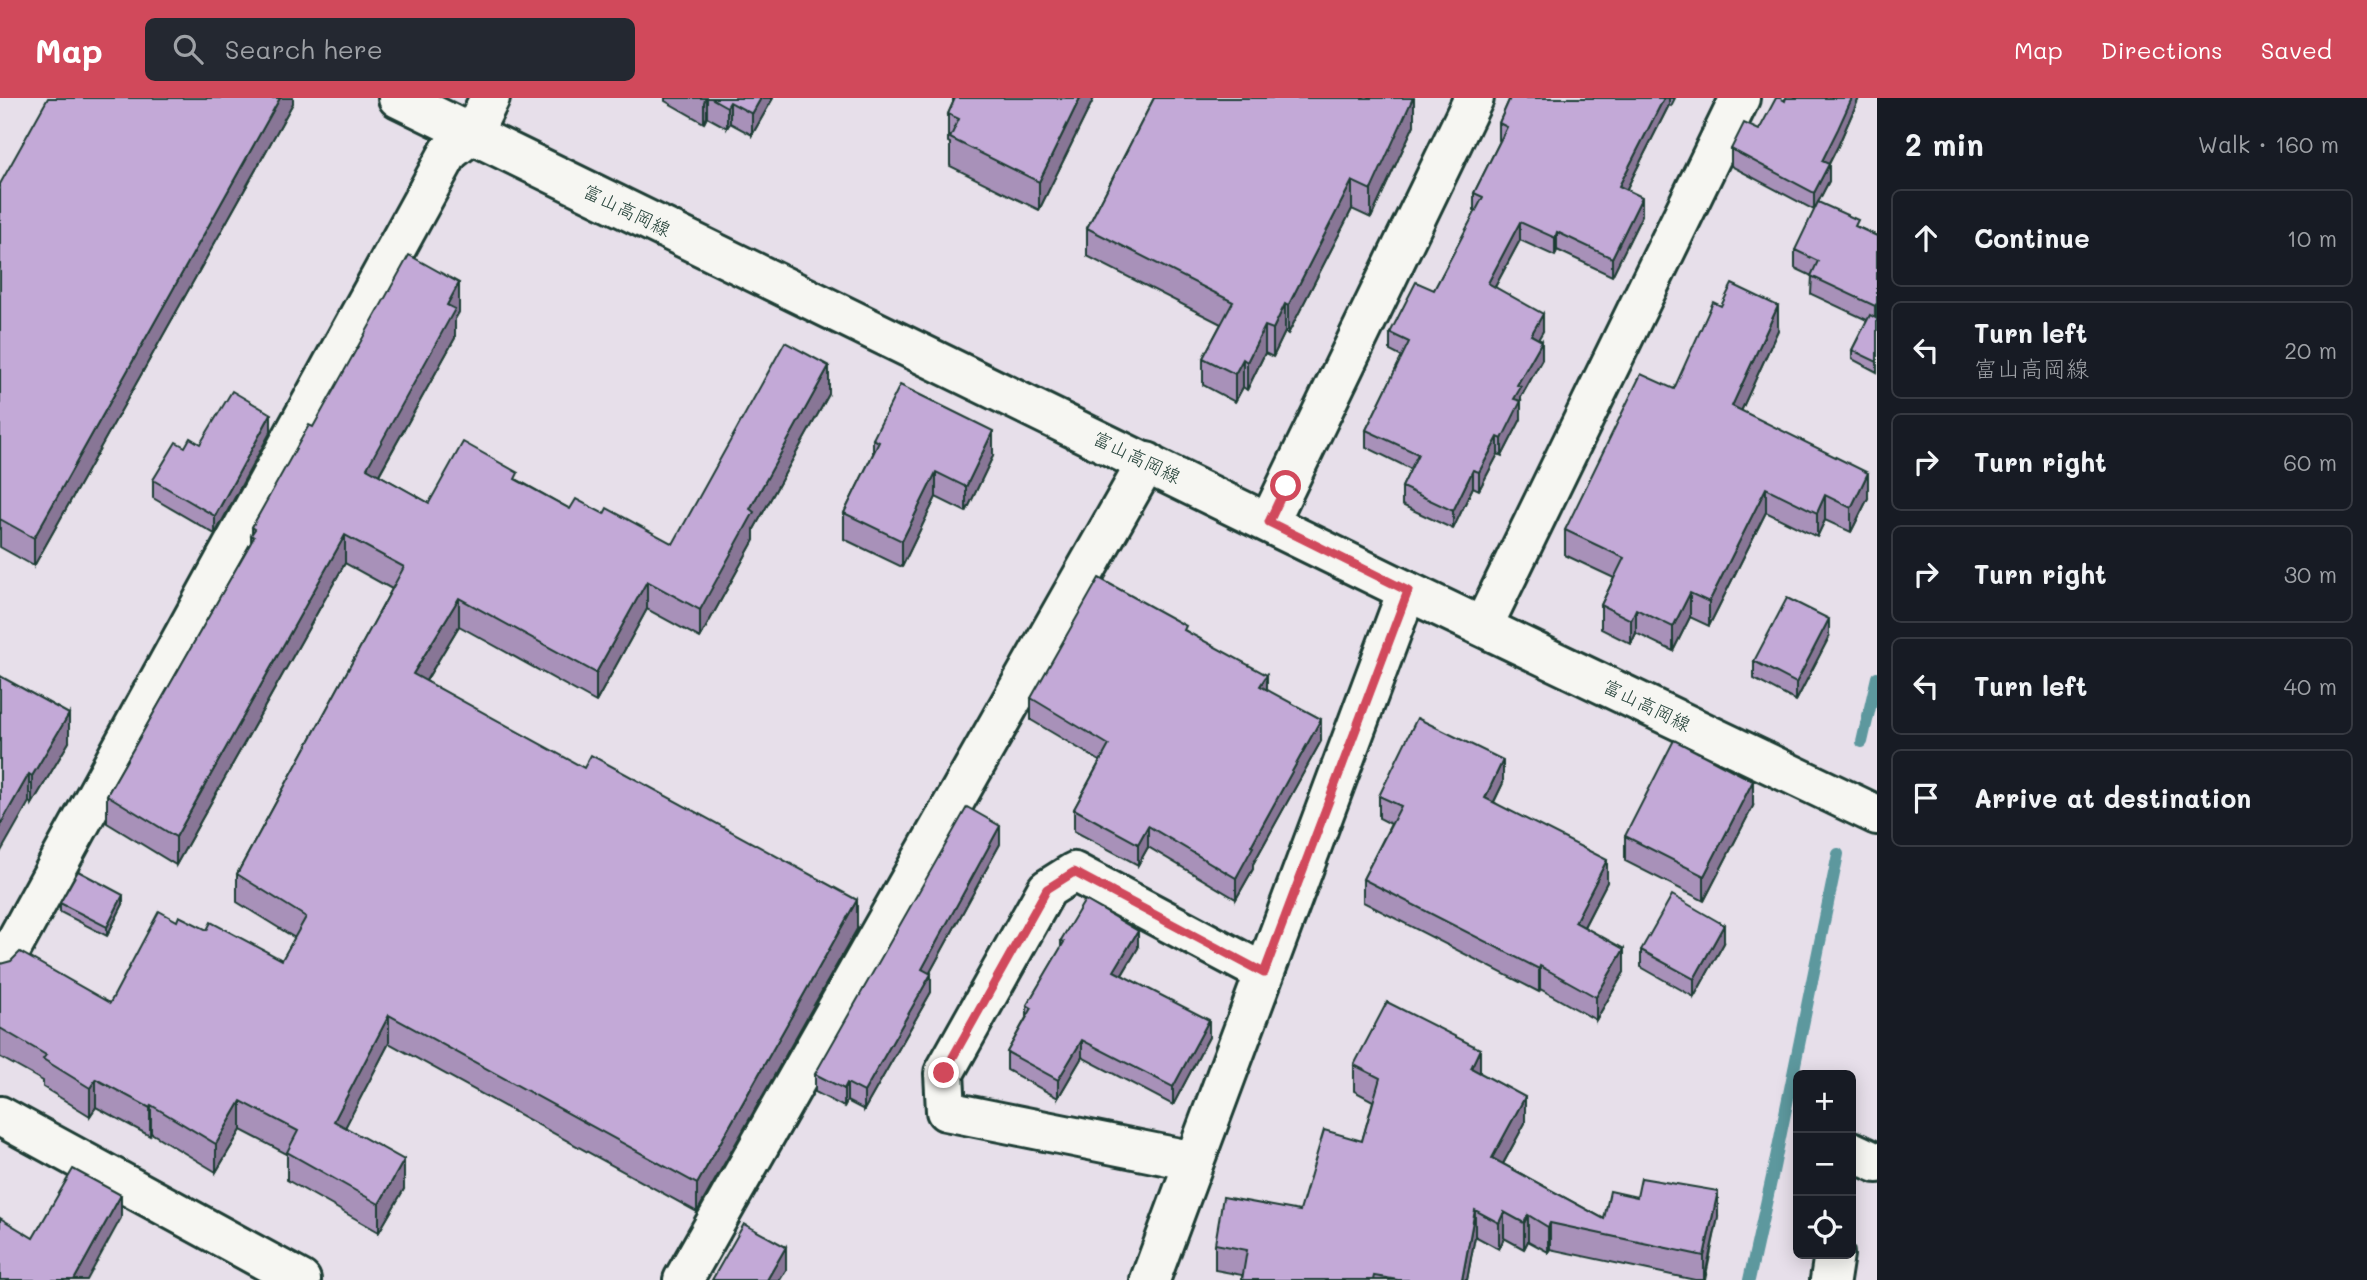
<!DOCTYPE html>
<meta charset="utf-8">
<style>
body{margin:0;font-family:Mali,"Klee One",sans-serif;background:#242831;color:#f1f3f6}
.controls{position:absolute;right:21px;bottom:21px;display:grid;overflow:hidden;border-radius:10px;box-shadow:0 4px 18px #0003}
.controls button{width:63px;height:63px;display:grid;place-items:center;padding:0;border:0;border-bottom:2px solid #363941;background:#171b24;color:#f1f3f6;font:35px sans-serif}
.stop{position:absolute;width:21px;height:21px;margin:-16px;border:5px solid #d1495b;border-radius:50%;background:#fff}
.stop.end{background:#d1495b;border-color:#fff;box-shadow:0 2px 7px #0008}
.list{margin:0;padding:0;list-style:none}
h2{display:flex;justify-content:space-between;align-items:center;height:91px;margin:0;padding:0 28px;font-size:30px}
h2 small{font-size:23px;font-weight:400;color:#9ea1a6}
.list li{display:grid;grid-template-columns:46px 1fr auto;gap:21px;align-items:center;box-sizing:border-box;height:98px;margin:0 14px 14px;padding:0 14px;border:2px solid #363941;border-radius:10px}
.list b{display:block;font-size:26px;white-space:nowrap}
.list p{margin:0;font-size:23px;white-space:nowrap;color:#9ea1a6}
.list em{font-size:23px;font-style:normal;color:#9ea1a6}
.icon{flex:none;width:38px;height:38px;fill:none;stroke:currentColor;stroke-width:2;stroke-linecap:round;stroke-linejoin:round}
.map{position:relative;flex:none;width:1877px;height:1182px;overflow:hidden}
header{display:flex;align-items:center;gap:42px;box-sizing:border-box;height:98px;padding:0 35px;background:#d1495b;color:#fff}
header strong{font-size:33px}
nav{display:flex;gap:38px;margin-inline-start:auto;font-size:24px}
.search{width:490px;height:63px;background:#242831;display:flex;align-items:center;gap:18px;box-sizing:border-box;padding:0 24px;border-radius:10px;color:#9ea1a6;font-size:26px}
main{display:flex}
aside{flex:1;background:#171b24}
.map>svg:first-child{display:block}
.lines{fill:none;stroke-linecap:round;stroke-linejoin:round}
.stream{stroke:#5d989e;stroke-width:12}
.minor-casing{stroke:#1f3d34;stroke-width:44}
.major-casing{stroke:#1f3d34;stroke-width:44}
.minor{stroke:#f6f6f2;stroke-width:38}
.major{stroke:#f6f6f2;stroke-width:38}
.wall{fill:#a891b9;stroke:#1f3d34;stroke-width:2}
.shaded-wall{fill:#887696;stroke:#1f3d34;stroke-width:2}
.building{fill:#c3a9d7;stroke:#1f3d34;stroke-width:2}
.route{stroke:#d1495b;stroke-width:9}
.labels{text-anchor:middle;stroke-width:5;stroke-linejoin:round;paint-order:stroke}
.street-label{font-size:19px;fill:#1f3d34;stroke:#f6f6f2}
</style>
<header>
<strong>Map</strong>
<div class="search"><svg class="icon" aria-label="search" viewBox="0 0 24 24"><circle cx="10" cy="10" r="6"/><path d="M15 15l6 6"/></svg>Search here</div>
<nav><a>Map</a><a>Directions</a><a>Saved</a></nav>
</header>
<main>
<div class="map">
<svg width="1877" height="1182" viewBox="0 0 1877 1182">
<rect width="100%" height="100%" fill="#e7dfea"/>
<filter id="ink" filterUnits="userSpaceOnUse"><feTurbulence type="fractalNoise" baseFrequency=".0143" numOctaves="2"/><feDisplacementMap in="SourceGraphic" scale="14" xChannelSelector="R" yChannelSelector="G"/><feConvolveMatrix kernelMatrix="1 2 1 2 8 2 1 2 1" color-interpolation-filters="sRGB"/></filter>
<g filter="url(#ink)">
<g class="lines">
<g class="stream">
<polyline points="1862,644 1877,579"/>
<polyline points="1749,1182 1772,1079 1838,756"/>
</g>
<defs>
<g id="minor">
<polyline points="1269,424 1474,0"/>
<polyline points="1483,528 1740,0"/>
<polyline points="0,872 449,54 472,36 490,0"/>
<polyline points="0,1018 301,1182"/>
<polyline points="1851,1058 1851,1053 1877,1065"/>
<polyline points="1194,1063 946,1013 944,975 1047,791 1074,774 1264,875"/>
<polyline points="683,1182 1147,364"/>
<polyline points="1150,1182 1407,493"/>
<polyline points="1830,1182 1834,1156"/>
</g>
<polyline id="major" points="398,0 1407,493 1877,717"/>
</defs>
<use href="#minor" class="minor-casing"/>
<use href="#major" class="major-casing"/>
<use href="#minor" class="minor"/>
<use href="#major" class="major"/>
</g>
<g class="wall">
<polygon points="293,0 293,5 34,468 0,449 0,86"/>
<polygon points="665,0 773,0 752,37 730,25 727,30 707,19 704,25 665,3"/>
<polygon points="953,0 1094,0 1039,112 950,68 950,45 948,44 948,16 953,5"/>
<polygon points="1154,0 1414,0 1414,27 1371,120 1352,111 1288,236 1285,234 1273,259 1265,255 1247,292 1243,289 1235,304 1203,287 1203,260 1221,226 1087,158 1087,130"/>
<polygon points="1510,0 1675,0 1671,8 1669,7 1626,92 1642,117 1612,178 1557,152 1555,158 1520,142 1495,189 1543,233 1538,241 1542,261 1521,299 1521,321 1502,358 1498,356 1479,392 1473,389 1453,431 1402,407 1402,389 1411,371 1366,349 1366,332 1402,259 1390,253 1390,235 1434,192 1476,113 1474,112 1474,95 1500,43 1499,42 1499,25"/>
<polygon points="1786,0 1859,0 1838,48 1829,66 1829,83 1814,112 1731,68 1731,51 1759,32"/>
<polygon points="1858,129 1877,138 1877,274 1852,261 1852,252 1867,222 1811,196 1812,178 1795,170 1795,152"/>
<polygon points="459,214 455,221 455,240 379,377 429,405 518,382 570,411 604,416 673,446 829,296 754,431 754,442 700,540 647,511 596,604 459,528 426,583 857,831 697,1114 389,945 345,1029 404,1091 379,1134 287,1082 287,1056 241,1032 216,1074 151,1035 150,1038 96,1009 90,1018 43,989 43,983 0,959 0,866 110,905 177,823 207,832 282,862 295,840 237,804 237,776 392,491 345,465 176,767 107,725 107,697 251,445 251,437 252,434 252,429 313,329"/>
<polygon points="1778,232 1741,313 1868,400 1851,434 1825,422 1817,439 1766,414 1709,528 1690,519 1673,553 1636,535 1631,546 1601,531 1601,507 1614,480 1565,457 1565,432 1674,291"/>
<polygon points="271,333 215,436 153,400 153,382 185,349"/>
<polygon points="873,341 993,358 966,414 936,399 902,469 844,441 844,415 873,356"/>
<polygon points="1186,533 1267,592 1321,643 1253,766 1253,771 1236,801 1148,749 1138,767 1074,733 1074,711 1100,663 1031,622 1031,600"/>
<polygon points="1829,539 1796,603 1754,581 1754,563"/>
<polygon points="0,578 69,644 32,706 29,704"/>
<polygon points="1503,685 1494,704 1607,784 1584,829 1624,874 1596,922 1540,891 1539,894 1363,804 1363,781 1391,726 1379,720 1379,698"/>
<polygon points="1753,708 1704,803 1625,763 1625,738"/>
<polygon points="1000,746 929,876 931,894 864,1012 847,1003 844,1009 815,994 815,976"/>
<polygon points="60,805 123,806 107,838 60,814"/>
<polygon points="1061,842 1138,850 1122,877 1209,939 1173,1007 1082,959 1058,1000 1007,972 1007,954 1027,918 1027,907 1061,850"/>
<polygon points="1724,845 1694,899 1641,869 1641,852"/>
<polygon points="1354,967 1480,975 1525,1025 1503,1066 1604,1121 1718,1119 1705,1182 1695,1182 1550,1151 1548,1154 1528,1143 1524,1151 1504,1140 1499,1151 1475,1138 1467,1182 1242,1182 1242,1177 1215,1172 1215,1146 1300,1113 1362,1043 1373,1003 1354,993"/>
</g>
<g class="shaded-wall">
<polygon points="280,0 293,0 293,5 34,468 34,440"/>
<polygon points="706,0 707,0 707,19 704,25 704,4"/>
<polygon points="761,0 773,0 752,37 752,16"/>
<polygon points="1080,0 1094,0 1039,112 1039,84"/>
<polygon points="1403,0 1414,0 1414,27 1371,120 1371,92"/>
<polygon points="1664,0 1669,0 1669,7 1619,106 1619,88"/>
<polygon points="1852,0 1859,0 1838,48 1822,79 1822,63"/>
<polygon points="730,4 730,25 727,30 727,9"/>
<polygon points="1829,66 1829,83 1814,112 1814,95"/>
<polygon points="1352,83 1352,111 1288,236 1288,208"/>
<polygon points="1642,99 1642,117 1612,178 1612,160"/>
<polygon points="1520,124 1520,142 1488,202 1488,185"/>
<polygon points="1557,134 1557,152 1555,158 1555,140"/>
<polygon points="459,185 459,214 455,221 455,240 367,398 367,370 447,207"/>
<polygon points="1877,205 1877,223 1875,226 1875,208"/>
<polygon points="1285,206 1285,234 1273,259 1273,231"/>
<polygon points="1778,208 1778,232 1732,333 1732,308"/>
<polygon points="1543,216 1543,233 1531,254 1531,237"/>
<polygon points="1265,228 1265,255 1247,292 1247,264"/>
<polygon points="1542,243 1542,261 1521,299 1521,321 1502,358 1502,341 1514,301 1517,287"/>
<polygon points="1243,261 1243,289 1235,304 1235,276"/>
<polygon points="829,268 829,296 754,431 754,442 700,540 700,512 750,411"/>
<polygon points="271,316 271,333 215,436 215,418"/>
<polygon points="993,333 993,358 966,414 966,389"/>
<polygon points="1498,339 1498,356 1479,392 1479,374"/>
<polygon points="1473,372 1473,389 1453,431 1453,413"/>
<polygon points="936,374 936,399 902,469 902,443"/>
<polygon points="1868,375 1868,400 1851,434 1851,410"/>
<polygon points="1766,390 1766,414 1709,528 1709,504"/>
<polygon points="1825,397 1825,422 1817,439 1817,415"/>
<polygon points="345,437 345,465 176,767 176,739"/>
<polygon points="647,483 647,511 596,604 596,575"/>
<polygon points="1690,495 1690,519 1673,553 1673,529"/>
<polygon points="459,500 459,528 413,604 413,576"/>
<polygon points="1636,511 1636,535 1631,546 1631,522"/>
<polygon points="1829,521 1829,539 1796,603 1796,585"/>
<polygon points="1267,577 1267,598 1260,588"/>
<polygon points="69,616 69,644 32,706 32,678"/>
<polygon points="1321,621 1321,643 1253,766 1253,771 1236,801 1236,780 1251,748"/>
<polygon points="1503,662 1503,685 1485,722 1485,700"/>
<polygon points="29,676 29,704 0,755 0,727"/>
<polygon points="1753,683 1753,708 1704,803 1704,778"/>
<polygon points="1000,728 1000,746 922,889 922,871"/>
<polygon points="1148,728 1148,749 1138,767 1138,746"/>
<polygon points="1607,762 1607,784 1575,846 1575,824"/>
<polygon points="123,797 123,806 107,838 107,829"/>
<polygon points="857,802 857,831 697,1114 697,1086"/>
<polygon points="1724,827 1724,845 1694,899 1694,881"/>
<polygon points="1138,833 1138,850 1114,890 1114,873"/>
<polygon points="1624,851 1624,874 1596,922 1596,899"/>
<polygon points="1540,868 1540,891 1539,894 1539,871"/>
<polygon points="931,876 931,894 864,1012 864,994"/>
<polygon points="389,917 389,945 334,1051 334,1023"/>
<polygon points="1209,922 1209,939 1173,1007 1173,989"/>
<polygon points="1082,942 1082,959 1058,1000 1058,982"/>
<polygon points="1480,951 1480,977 1471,970"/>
<polygon points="96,981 96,1009 90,1018 90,990"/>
<polygon points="847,985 847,1003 844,1009 844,991"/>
<polygon points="1525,999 1525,1025 1492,1086 1492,1060"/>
<polygon points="241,1003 241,1032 216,1074 216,1046"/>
<polygon points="151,1007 151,1035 150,1038 150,1010"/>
<polygon points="404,1062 404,1091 379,1134 379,1106"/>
<polygon points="1718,1093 1718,1119 1704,1182 1704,1158"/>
<polygon points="121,1097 121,1120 87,1182 74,1182"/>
<polygon points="1475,1112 1475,1138 1467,1182 1462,1182"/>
<polygon points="1504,1114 1504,1140 1499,1151 1499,1125"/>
<polygon points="1528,1117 1528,1143 1524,1151 1524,1125"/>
<polygon points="1550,1125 1550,1151 1548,1154 1548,1129"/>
<polygon points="786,1149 786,1172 780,1182 767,1182"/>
</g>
<g class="building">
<polygon points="48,0 280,0 34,440 0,421 0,86"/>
<polygon points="711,0 761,0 752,16 730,4 727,9"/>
<polygon points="955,0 1080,0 1039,84 950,40 959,21 948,16"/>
<polygon points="1154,0 1413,0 1371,92 1352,83 1288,208 1285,206 1273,231 1265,228 1247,264 1243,261 1235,276 1203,260 1233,204 1087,130"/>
<polygon points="1510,0 1664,0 1619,88 1642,99 1612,160 1557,134 1555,140 1520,124 1488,185 1543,216 1531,237 1542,243 1517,287 1521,289 1514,301 1521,303 1502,341 1498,339 1479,374 1473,372 1453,413 1402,389 1418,356 1366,332 1409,244 1390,235 1416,184 1434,192 1483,99 1474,95 1507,29 1499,25"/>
<polygon points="1776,0 1780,0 1785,3 1786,0 1852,0 1838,31 1822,63 1829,66 1814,95 1731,51 1744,25 1759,32"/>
<polygon points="1818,104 1858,122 1855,128 1877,138 1877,205 1875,208 1811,178 1818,163 1795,152"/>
<polygon points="409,157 459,185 447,207 455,211 367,370 429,405 463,344 518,375 515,381 570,411 576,401 604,416 607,410 673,446 785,244 829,268 750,411 754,414 700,512 647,483 596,575 459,500 413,576 584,670 591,657 857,802 697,1086 389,917 334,1023 404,1062 379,1106 287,1054 298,1033 241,1003 216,1046 151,1007 150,1010 96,981 90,990 43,961 46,957 0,930 0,866 11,863 20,854 110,905 159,813 177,823 179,818 207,832 211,824 282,862 306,819 237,776 404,469 345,437 176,739 107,697 254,439 251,437 255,431 252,429 309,327 313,329"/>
<polygon points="1732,186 1778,208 1732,308 1868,375 1851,410 1825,397 1817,415 1766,390 1709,504 1690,495 1673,529 1636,511 1631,522 1601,507 1624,460 1565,432 1641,276 1674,291 1713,204 1721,208"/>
<polygon points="1870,217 1877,221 1877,264 1852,252"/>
<polygon points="900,287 993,333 966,389 936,374 902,443 844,415 879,344 873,341"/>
<polygon points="232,293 271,316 215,418 153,382 176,344 185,349 190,340 200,346"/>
<polygon points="1099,480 1186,528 1184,532 1267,577 1260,588 1321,621 1251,748 1253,749 1236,780 1148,728 1138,746 1074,711 1109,647 1031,600"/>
<polygon points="1787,500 1829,521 1796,585 1754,563"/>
<polygon points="0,578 69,616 32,678 29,676 0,727"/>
<polygon points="1417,620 1503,662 1485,700 1607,762 1575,824 1624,851 1596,899 1540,868 1539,871 1363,781 1401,708 1379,698"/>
<polygon points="1674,642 1753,683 1704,778 1625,738"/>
<polygon points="967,709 1000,728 922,871 931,876 864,994 847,985 844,991 815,976"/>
<polygon points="78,773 123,797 107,829 60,805"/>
<polygon points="1672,797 1724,827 1694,881 1641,852"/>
<polygon points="1085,802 1138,833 1114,873 1209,922 1173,989 1082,942 1058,982 1007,954 1032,910 1027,907 1064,844 1061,842"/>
<polygon points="1387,904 1480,951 1471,970 1525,999 1492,1060 1604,1121 1610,1093 1637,1099 1641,1080 1718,1093 1704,1158 1550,1125 1548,1129 1528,1117 1524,1125 1504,1114 1499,1125 1475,1112 1462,1182 1398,1182 1374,1178 1373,1182 1242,1182 1247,1152 1215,1146 1223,1099 1300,1113 1324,1032 1362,1043 1380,980 1354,967"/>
<polygon points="73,1071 121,1097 74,1182 0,1182 0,1120 33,1140"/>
<polygon points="744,1126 786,1149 767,1182 712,1182"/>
</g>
</g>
<g class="lines" filter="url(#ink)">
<polyline class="route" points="944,975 1047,791 1074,774 1264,875 1408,493 1269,424 1286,388"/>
</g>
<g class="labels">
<g class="street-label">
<text transform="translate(627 112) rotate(26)" y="7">富山高岡線</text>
<text transform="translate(1137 359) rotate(26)" y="7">富山高岡線</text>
<text transform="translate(1647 607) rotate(26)" y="7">富山高岡線</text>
</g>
</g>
</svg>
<div class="controls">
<button>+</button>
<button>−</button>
<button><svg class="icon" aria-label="locate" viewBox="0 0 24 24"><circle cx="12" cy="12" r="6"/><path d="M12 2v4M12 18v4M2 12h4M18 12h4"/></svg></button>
</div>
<div class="stop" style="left:1286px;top:388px"></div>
<div class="stop end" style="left:944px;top:975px"></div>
</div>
<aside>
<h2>2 min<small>Walk · 160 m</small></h2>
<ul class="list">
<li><svg class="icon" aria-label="ahead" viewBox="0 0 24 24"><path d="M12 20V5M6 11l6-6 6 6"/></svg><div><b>Continue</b></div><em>10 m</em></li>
<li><svg class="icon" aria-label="left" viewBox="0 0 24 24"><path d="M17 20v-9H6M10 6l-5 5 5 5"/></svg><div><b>Turn left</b><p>富山高岡線</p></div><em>20 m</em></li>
<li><svg class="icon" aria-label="right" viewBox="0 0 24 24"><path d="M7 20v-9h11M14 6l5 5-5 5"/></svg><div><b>Turn right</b></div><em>60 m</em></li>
<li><svg class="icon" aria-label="right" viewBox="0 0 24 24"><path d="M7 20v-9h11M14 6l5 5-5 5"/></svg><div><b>Turn right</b></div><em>30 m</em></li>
<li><svg class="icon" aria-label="left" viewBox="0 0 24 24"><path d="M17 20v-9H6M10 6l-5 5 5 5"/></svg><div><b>Turn left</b></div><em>40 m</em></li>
<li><svg class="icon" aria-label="arrive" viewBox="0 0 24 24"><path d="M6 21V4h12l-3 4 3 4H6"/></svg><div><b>Arrive at destination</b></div></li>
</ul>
</aside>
</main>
